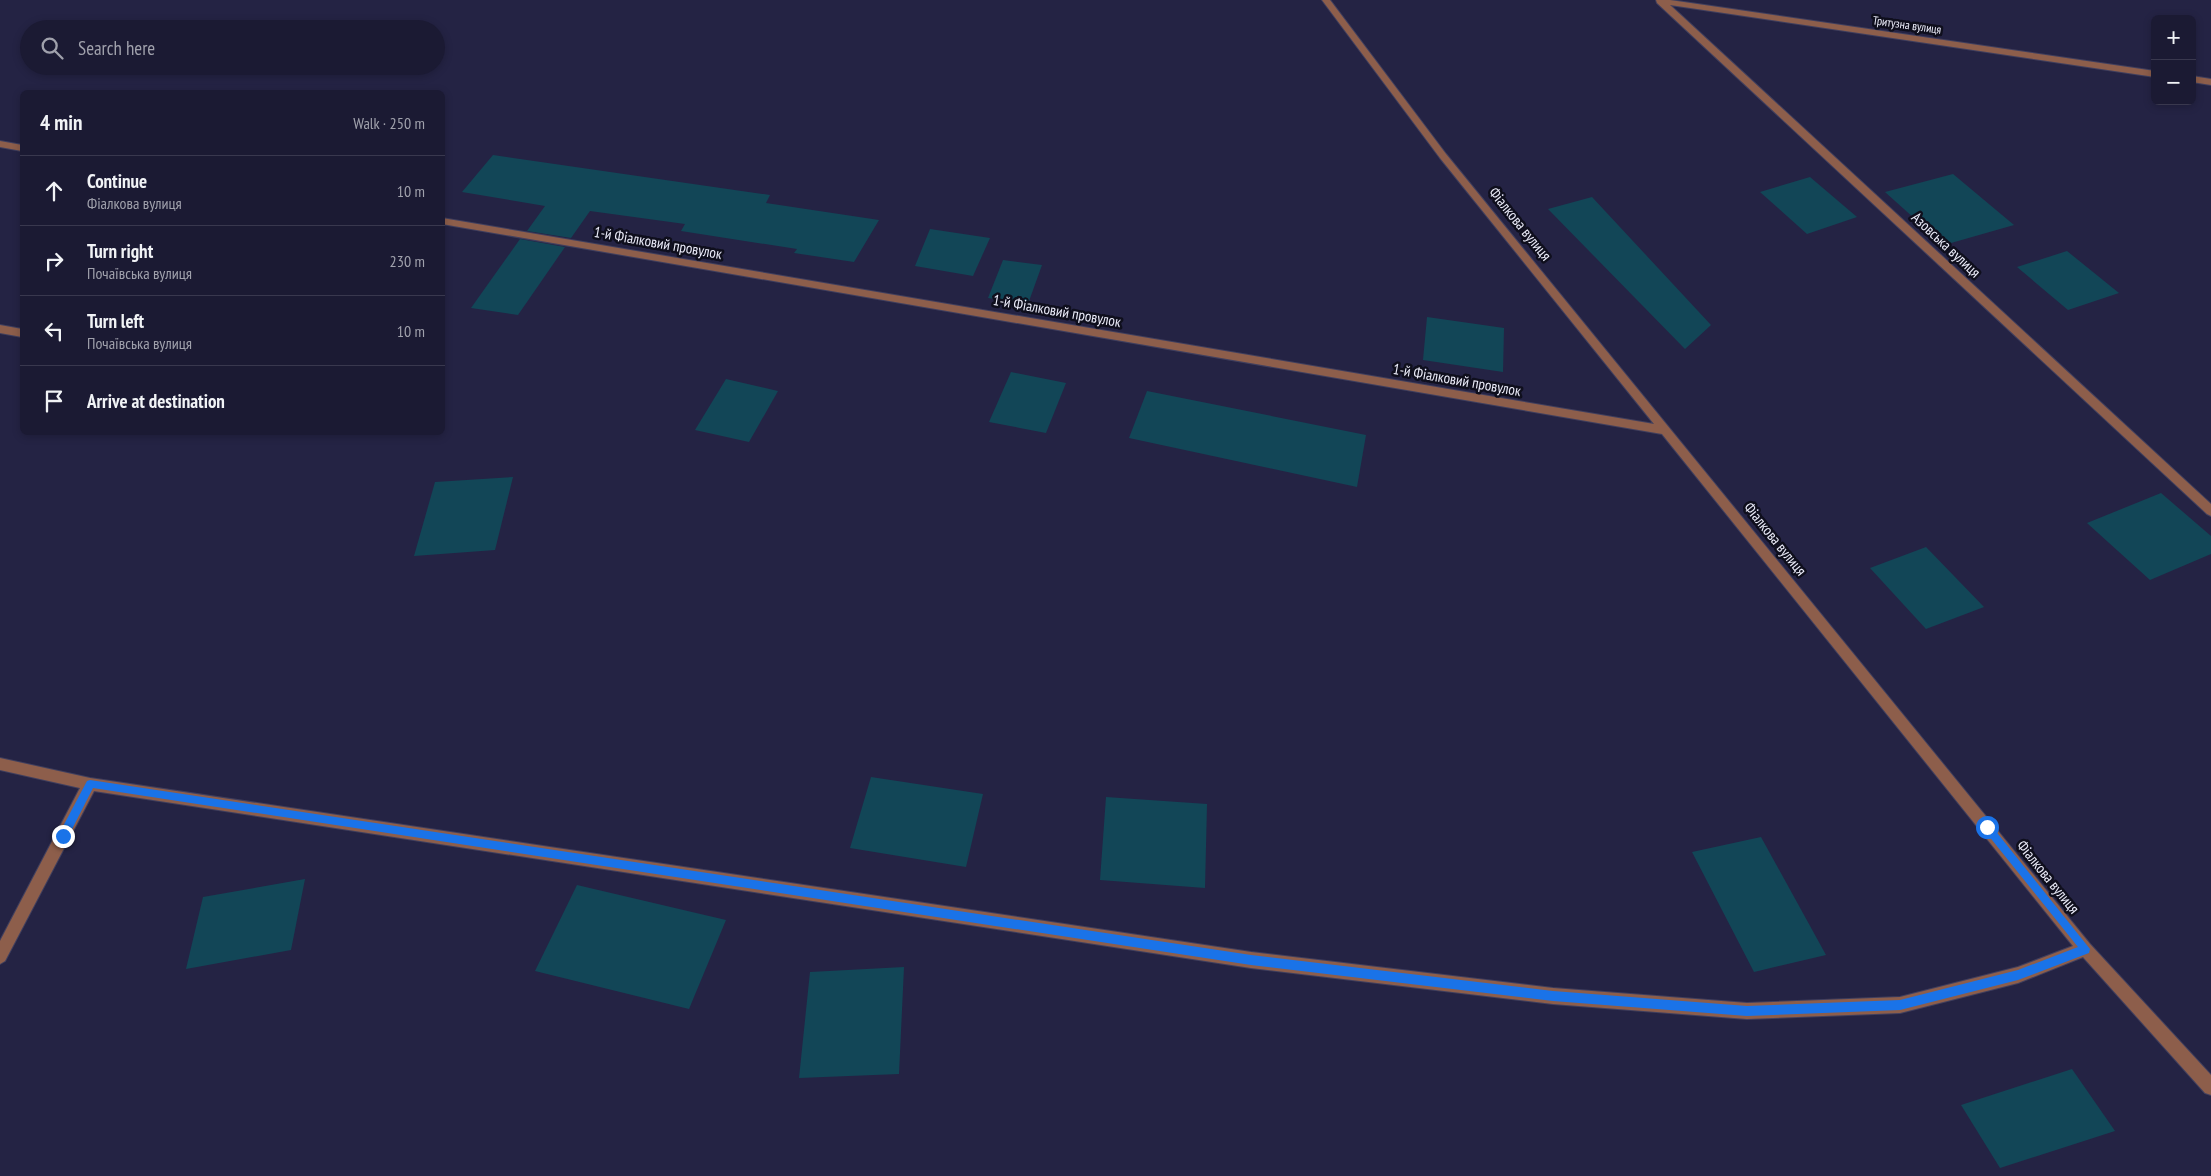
<!DOCTYPE html>
<meta charset="utf-8">
<style>
body{margin:0;font-family:"PT Sans Narrow",sans-serif;background:#28273f;color:#f1f3f6}
.controls{position:absolute;right:15px;top:15px;display:grid;overflow:hidden;border-radius:8px;box-shadow:0 2px 8px #0003}
.controls button{width:45px;height:45px;display:grid;place-items:center;padding:0;border:0;border-bottom:1px solid #39384e;background:#1b1a33;color:#f1f3f6;font:25px sans-serif}
.stop{position:absolute;width:15px;height:15px;margin:-11px;border:4px solid #1a73e8;border-radius:50%;background:#fff}
.stop.end{background:#1a73e8;border-color:#fff;box-shadow:0 1px 5px #0008}
.list{margin:0;padding:0;list-style:none}
h2{display:flex;justify-content:space-between;align-items:center;height:65px;margin:0;padding:0 20px;font-size:21px}
h2 small{font-size:16px;font-weight:400;color:#a0a1ac}
.list li{display:grid;grid-template-columns:32px 1fr auto;gap:15px;align-items:center;box-sizing:border-box;height:70px;padding:0 20px;border-top:1px solid #39384e}
.list b{display:block;font-size:19px;white-space:nowrap}
.list p{margin:0;font-size:16px;white-space:nowrap;color:#a0a1ac}
.list em{font-size:16px;font-style:normal;color:#a0a1ac}
.icon{flex:none;width:28px;height:28px;fill:none;stroke:currentColor;stroke-width:2;stroke-linecap:round;stroke-linejoin:round}
.map{position:relative;flex:none;width:2211px;height:1176px;overflow:hidden}
.search{position:absolute;background:#1b1a33;box-shadow:0 2px 8px #0003;left:20px;top:20px;width:425px;height:55px;display:flex;align-items:center;gap:12px;box-sizing:border-box;padding:0 18px;border-radius:28px;color:#a0a1ac;font-size:19px}
.panel{position:absolute;background:#1b1a33;box-shadow:0 2px 8px #0003;left:20px;top:90px;width:425px;height:345px;border-radius:8px}
.map>svg:first-child{display:block}
.building{fill:#124657}
.lines{fill:none;stroke-linecap:round;stroke-linejoin:round}
.minor-casing{stroke:#403f5e;stroke-width:2}
.minor{fill:#8d5e4b;fill-rule:evenodd}
.route{fill:#1a73e8}
.labels{text-anchor:middle;stroke-width:5;stroke-linejoin:round;paint-order:stroke}
.far-street-label{font-size:12px;fill:#edeefb;stroke:#0f0f1d}
.street-label{font-size:15px;fill:#edeefb;stroke:#0f0f1d}
</style>
<div class="map">
<svg width="2211" height="1176" viewBox="0 0 2211 1176">
<rect width="100%" height="100%" fill="#242344"/>
<g class="building">
<polygon points="493,155 770,195 766,203 879,220 854,262 794,253 797,249 681,231 685,224 590,211 571,238 527,231 545,206 462,192"/>
<polygon points="1953,174 2014,225 1944,245 1885,192"/>
<polygon points="1810,177 1857,217 1807,234 1760,192"/>
<polygon points="1592,197 1711,325 1685,349 1548,209"/>
<polygon points="930,229 990,238 973,276 915,266"/>
<polygon points="520,239 565,247 518,315 471,308"/>
<polygon points="2067,251 2119,293 2068,310 2017,267"/>
<polygon points="1003,260 1042,265 1028,304 988,298"/>
<polygon points="1427,317 1504,328 1503,372 1423,360"/>
<polygon points="1011,372 1066,383 1046,433 989,422"/>
<polygon points="726,379 778,391 749,442 695,430"/>
<polygon points="1147,391 1366,435 1357,487 1129,438"/>
<polygon points="513,477 495,550 414,556 435,482"/>
<polygon points="2161,493 2211,536 2211,554 2150,580 2087,523"/>
<polygon points="1926,547 1984,607 1926,629 1870,568"/>
<polygon points="871,777 983,794 966,867 850,848"/>
<polygon points="1106,797 1207,804 1205,888 1100,880"/>
<polygon points="1761,837 1826,955 1754,972 1692,852"/>
<polygon points="305,879 291,950 186,969 203,897"/>
<polygon points="577,885 726,920 689,1009 535,971"/>
<polygon points="904,967 899,1074 799,1078 810,972"/>
<polygon points="2072,1069 2115,1131 2000,1168 1961,1105"/>
</g>
<g class="lines">
<defs>
<g id="minor">
<polygon points="1322,0 1330,0 1446,154 2090,944 2211,1075 2211,1095 2205,1093 2083,957 2018,983 1900,1013 1747,1019 1553,1004 1251,968 94,791 5,961 0,964 0,941 80,788 0,770 0,758 90,778 1251,952 1553,988 1747,1003 1900,997 2018,967 2073,946 1662,434 442,224 442,218 1654,424 1440,158"/>
<polygon points="1656,0 1670,0 2155,71 2155,77 1670,5 2211,504 2211,516 2207,514 1657,3"/>
<polygon points="2192,76 2211,79 2211,85 2192,82"/>
<polygon points="0,141 22,145 22,151 0,147"/>
<polygon points="0,325 22,329 22,337 0,333"/>
</g>
</defs>
<use href="#minor" class="minor-casing"/>
<use href="#minor" class="minor"/>
</g>
<polygon class="route" points="90,780 1251,955 1553,991 1747,1006 1900,1000 2018,970 2078,947 1984,830 1984,824 1987,823 1990,824 2090,949 2089,953 2018,980 1900,1010 1747,1016 1553,1001 1251,965 93,788 67,839 60,839 60,832 87,781"/>
<g class="labels">
<g class="far-street-label">
<text transform="translate(1907 25) rotate(8)" y="4">Тритузна вулиця</text>
</g>
<g class="street-label">
<text transform="translate(1520 224) rotate(51)" y="5">Фіалкова вулиця</text>
<text transform="translate(658 243) rotate(10)" y="5">1-й Фіалковий провулок</text>
<text transform="translate(1946 245) rotate(43)" y="5">Азовська вулиця</text>
<text transform="translate(1057 311) rotate(10)" y="5">1-й Фіалковий провулок</text>
<text transform="translate(1457 380) rotate(10)" y="5">1-й Фіалковий провулок</text>
<text transform="translate(1775 539) rotate(51)" y="5">Фіалкова вулиця</text>
<text transform="translate(2048 877) rotate(51)" y="5">Фіалкова вулиця</text>
</g>
</g>
</svg>
<div class="controls">
<button>+</button>
<button>−</button>
</div>
<div class="stop" style="left:1987px;top:827px"></div>
<div class="stop end" style="left:63px;top:836px"></div>
<div class="search"><svg class="icon" aria-label="search" viewBox="0 0 24 24"><circle cx="10" cy="10" r="6"/><path d="M15 15l6 6"/></svg>Search here</div>
<section class="panel">
<h2>4 min<small>Walk · 250 m</small></h2>
<ul class="list">
<li><svg class="icon" aria-label="ahead" viewBox="0 0 24 24"><path d="M12 20V5M6 11l6-6 6 6"/></svg><div><b>Continue</b><p>Фіалкова вулиця</p></div><em>10 m</em></li>
<li><svg class="icon" aria-label="right" viewBox="0 0 24 24"><path d="M7 20v-9h11M14 6l5 5-5 5"/></svg><div><b>Turn right</b><p>Почаївська вулиця</p></div><em>230 m</em></li>
<li><svg class="icon" aria-label="left" viewBox="0 0 24 24"><path d="M17 20v-9H6M10 6l-5 5 5 5"/></svg><div><b>Turn left</b><p>Почаївська вулиця</p></div><em>10 m</em></li>
<li><svg class="icon" aria-label="arrive" viewBox="0 0 24 24"><path d="M6 21V4h12l-3 4 3 4H6"/></svg><div><b>Arrive at destination</b></div></li>
</ul>
</section>
</div>
